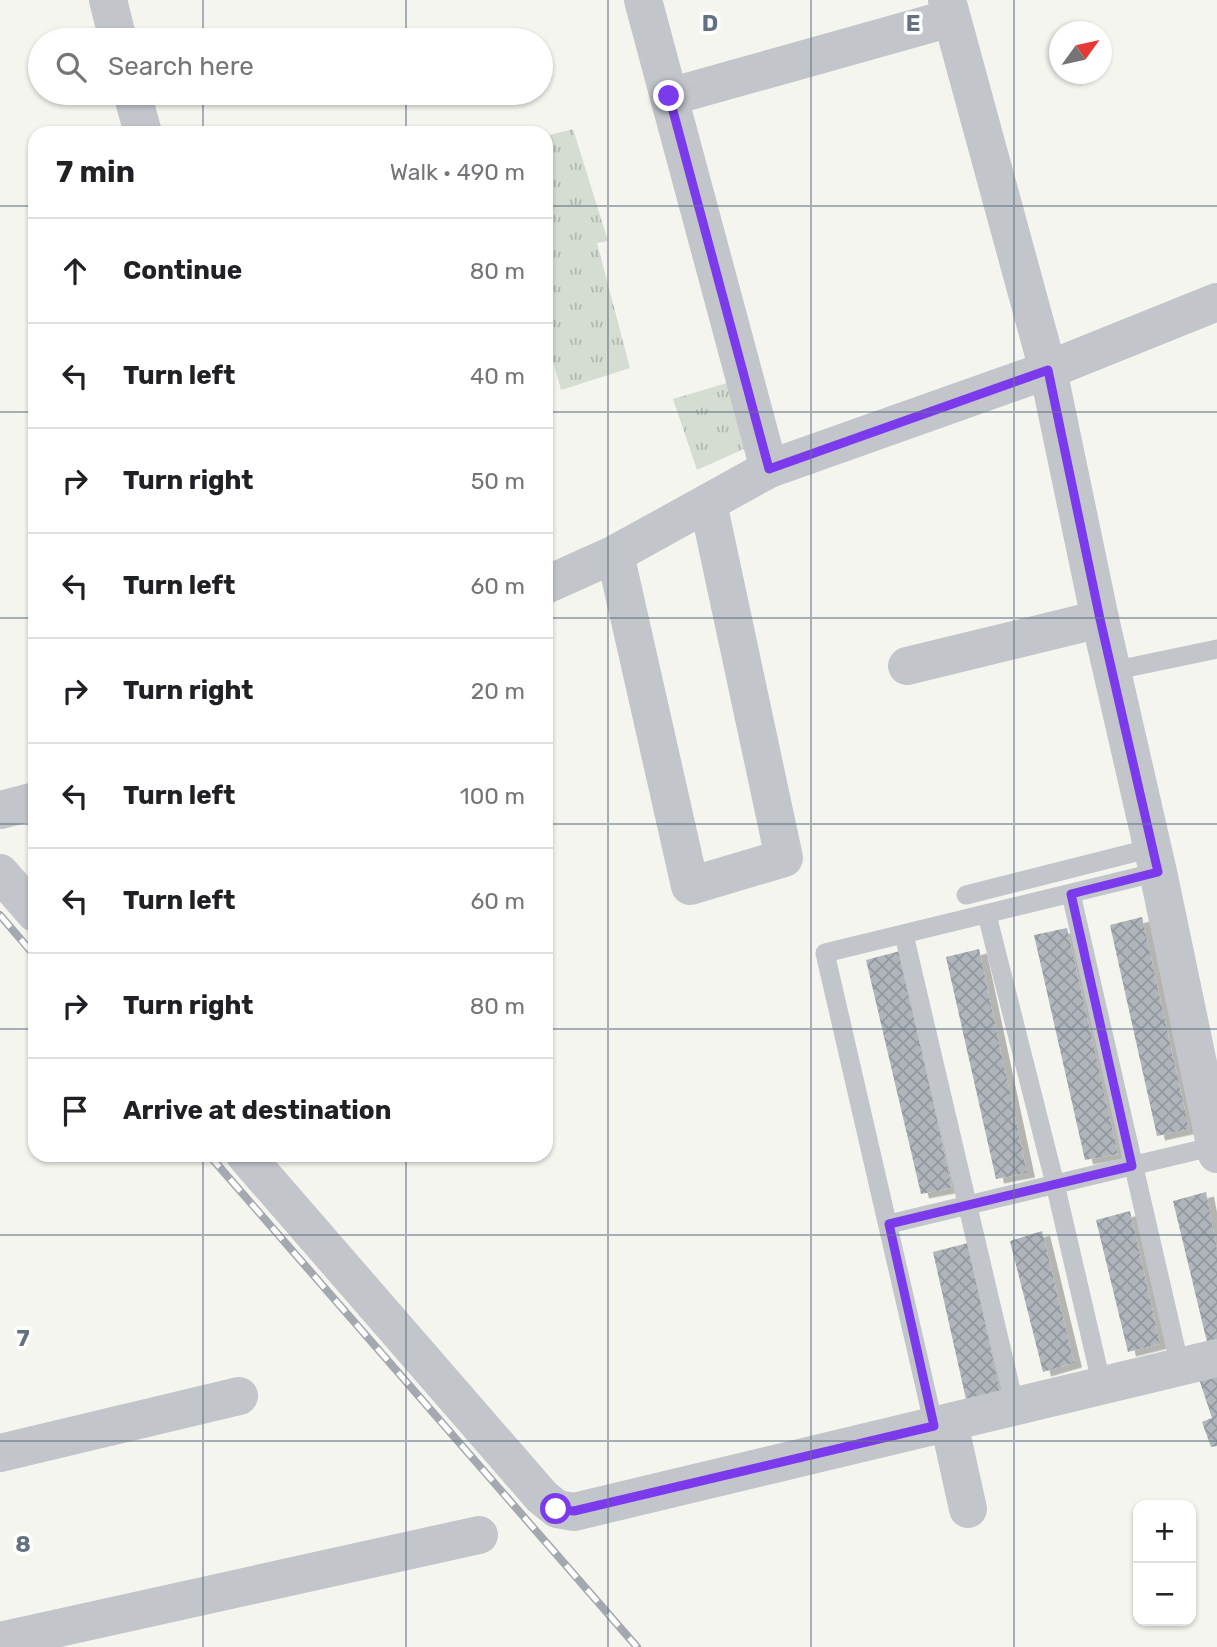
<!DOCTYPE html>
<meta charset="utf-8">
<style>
body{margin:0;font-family:Rubik,sans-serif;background:#f2f2f2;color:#202124}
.controls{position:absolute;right:21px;bottom:21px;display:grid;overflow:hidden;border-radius:14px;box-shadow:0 2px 5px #0004}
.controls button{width:63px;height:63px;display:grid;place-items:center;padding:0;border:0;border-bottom:2px solid #e0e0e0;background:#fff;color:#202124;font:35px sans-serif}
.compass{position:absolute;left:1049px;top:21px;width:63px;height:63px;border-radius:50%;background:#fff;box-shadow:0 2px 5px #0004;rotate:57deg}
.stop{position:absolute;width:21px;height:21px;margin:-16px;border:5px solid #7c3aed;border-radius:50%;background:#fff}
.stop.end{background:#7c3aed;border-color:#fff;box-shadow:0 2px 7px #0008}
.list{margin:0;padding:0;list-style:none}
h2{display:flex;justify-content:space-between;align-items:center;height:91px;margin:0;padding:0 28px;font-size:30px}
h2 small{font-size:23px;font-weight:400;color:#757577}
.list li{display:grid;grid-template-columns:46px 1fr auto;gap:21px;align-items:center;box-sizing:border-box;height:105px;padding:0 28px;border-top:2px solid #e0e0e0}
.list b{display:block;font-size:26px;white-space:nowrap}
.list em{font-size:23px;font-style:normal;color:#757577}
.icon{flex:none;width:38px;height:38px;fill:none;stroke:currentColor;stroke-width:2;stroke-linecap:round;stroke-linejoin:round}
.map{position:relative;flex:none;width:1217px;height:1647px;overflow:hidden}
.search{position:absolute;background:#fff;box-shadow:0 2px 5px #0004;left:28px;top:28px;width:525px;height:77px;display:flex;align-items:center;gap:18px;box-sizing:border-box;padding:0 24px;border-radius:38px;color:#757577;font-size:26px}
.panel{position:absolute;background:#fff;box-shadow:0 2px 5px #0004;left:28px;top:126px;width:525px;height:1036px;border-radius:21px}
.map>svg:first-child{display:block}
.grass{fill:url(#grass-tufts)}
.building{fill:url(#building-cross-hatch);filter:url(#shadow)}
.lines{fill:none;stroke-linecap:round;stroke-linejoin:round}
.lane{stroke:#c2c5c9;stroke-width:19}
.street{stroke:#c2c5c9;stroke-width:38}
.rail-casing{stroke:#a4a9af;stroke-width:8}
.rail{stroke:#fff;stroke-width:5;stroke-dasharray:16;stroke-linecap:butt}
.route{stroke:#7c3aed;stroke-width:9}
.grid{fill:none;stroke:#627283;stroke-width:2;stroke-opacity:0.55}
.grid-label{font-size:23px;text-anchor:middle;font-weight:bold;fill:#627283;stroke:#fff;stroke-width:7;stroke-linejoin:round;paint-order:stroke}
</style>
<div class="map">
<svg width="1217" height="1647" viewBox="0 0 1217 1647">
<defs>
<pattern id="grass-tufts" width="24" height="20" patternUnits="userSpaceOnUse" patternTransform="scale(1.75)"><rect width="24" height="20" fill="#d5dcd1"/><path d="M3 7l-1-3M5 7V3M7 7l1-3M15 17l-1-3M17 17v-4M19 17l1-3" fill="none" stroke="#b0b7af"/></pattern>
<pattern id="building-cross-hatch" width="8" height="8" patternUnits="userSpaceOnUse" patternTransform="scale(1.75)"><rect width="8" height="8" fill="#afb5bb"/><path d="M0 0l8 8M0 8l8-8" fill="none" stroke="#92989d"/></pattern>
<filter id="shadow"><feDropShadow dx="8" dy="4.5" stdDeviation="0" flood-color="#0004"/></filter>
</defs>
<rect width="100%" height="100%" fill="#f5f5f0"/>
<g class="grass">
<polygon points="573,129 608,241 597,243 630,368 561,390 546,336 546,136"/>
<polygon points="727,383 744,449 697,470 673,399"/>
</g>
<g class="building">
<polygon points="1142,917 1189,1129 1157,1136 1110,925"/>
<polygon points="1067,928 1118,1154 1085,1160 1034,935"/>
<polygon points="979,949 1027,1173 996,1179 946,957"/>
<polygon points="900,951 952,1188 921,1194 866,960"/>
<polygon points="1206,1192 1217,1250 1217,1339 1207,1342 1173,1201"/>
<polygon points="1130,1211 1160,1344 1128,1352 1096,1220"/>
<polygon points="1042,1231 1074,1363 1043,1372 1010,1241"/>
<polygon points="968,1243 1001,1397 968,1408 933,1252"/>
<polygon points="1217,1374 1217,1446 1211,1447 1202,1422 1212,1418 1199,1379"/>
</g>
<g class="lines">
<g class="lane">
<polyline points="1112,671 1217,649"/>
<polyline points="1071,894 1180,1367"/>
<polyline points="966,895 1152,848"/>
<polyline points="987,915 1055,1184 1102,1386"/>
<polyline points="904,935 1015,1407"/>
<polyline points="889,1224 1215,1146"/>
<polyline points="934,1426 825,953 1158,872"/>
</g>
<g class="street">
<polyline points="108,0 118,40"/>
<polyline points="643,0 669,97"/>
<polyline points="947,0 1048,370 1100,619 1158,872 1217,1154"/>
<polyline points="132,93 143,133"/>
<polyline points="769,469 669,97 951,18"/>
<polyline points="615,554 690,886 784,858 708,503"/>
<polyline points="546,585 615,554 769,469 1048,370 1217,302"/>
<polyline points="907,666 1100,619"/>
<polyline points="0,810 35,801"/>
<polyline points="0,873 35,913"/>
<polyline points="245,1155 542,1497 557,1509 574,1512 1217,1358"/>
<polyline points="949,1423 968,1509"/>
<polyline points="0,1453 239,1396"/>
<polyline points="0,1641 479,1535"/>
</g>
<defs>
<g id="rail">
<polyline points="0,915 35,956"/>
<polyline points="209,1155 637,1647"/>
</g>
</defs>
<use href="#rail" class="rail-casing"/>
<use href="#rail" class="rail"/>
</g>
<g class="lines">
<polyline class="route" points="556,1509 574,1511 934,1426 889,1224 1132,1166 1071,894 1158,872 1100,619 1048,370 769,469 669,96"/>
</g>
<path class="grid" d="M 203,0 L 203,40M 406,0 L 406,40M 608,0 L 608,1647M 811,0 L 811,1647M 1014,0 L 1014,1647M 203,93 L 203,133M 406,93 L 406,133M 0,206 L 35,206M 546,206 L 1217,206M 0,412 L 35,412M 546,412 L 1217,412M 0,618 L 35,618M 546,618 L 1217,618M 0,824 L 35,824M 546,824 L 1217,824M 0,1029 L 35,1029M 546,1029 L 1217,1029M 203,1155 L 203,1647M 406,1155 L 406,1647M 0,1235 L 1217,1235M 0,1441 L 1217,1441"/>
<g class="grid-label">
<text x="710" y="31">D</text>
<text x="913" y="31">E</text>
<text x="23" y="1346">7</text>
<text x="23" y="1552">8</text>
</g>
</svg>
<div class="controls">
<button>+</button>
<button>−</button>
</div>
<svg class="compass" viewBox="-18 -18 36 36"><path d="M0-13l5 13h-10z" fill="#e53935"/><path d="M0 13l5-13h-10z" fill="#757577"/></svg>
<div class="stop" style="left:556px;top:1509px"></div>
<div class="stop end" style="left:669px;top:96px"></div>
<div class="search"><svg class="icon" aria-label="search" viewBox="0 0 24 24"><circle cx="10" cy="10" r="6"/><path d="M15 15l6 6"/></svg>Search here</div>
<section class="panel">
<h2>7 min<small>Walk · 490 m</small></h2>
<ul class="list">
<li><svg class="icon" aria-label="ahead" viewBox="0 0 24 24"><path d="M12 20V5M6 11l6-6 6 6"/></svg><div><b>Continue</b></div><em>80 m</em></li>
<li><svg class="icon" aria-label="left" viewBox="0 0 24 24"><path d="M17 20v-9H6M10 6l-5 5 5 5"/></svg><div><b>Turn left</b></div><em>40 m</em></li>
<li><svg class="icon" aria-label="right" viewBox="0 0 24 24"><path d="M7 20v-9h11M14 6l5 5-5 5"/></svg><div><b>Turn right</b></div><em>50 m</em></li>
<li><svg class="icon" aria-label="left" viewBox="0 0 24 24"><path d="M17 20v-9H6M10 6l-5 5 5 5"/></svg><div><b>Turn left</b></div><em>60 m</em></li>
<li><svg class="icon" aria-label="right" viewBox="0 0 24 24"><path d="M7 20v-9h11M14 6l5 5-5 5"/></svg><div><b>Turn right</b></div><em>20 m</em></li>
<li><svg class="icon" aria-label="left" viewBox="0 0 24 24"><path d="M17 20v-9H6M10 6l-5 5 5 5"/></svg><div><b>Turn left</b></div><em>100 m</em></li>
<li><svg class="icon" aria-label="left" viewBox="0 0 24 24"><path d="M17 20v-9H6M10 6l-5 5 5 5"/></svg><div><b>Turn left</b></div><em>60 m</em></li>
<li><svg class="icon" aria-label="right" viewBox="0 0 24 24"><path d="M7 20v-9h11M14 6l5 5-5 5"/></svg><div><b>Turn right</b></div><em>80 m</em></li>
<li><svg class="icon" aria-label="arrive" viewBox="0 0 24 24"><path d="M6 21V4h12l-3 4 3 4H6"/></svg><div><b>Arrive at destination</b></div></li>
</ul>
</section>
</div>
